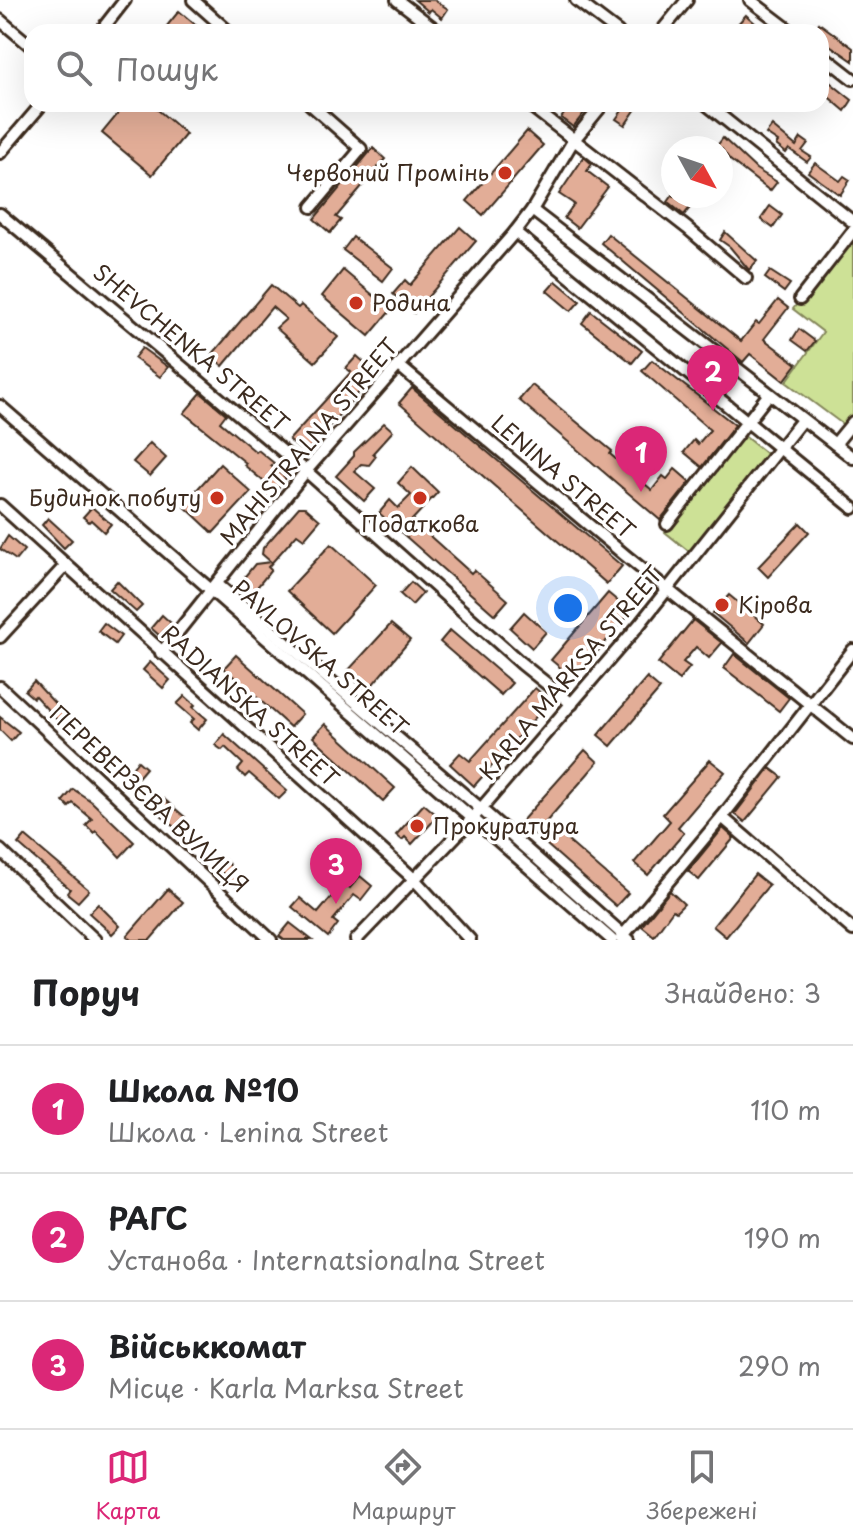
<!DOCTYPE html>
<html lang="uk">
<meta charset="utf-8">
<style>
body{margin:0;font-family:"Playpen Sans",sans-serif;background:#f6f6f6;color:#202124}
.compass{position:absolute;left:661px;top:136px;width:72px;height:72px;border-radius:50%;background:#fff;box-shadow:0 8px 32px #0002;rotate:130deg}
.you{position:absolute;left:568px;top:608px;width:28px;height:28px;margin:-20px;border:6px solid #fff;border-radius:50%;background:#1a73e8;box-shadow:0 0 0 12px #1a73e833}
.badge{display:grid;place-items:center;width:52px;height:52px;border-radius:50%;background:#db2777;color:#fff;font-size:26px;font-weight:700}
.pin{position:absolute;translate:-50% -66px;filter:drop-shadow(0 2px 4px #0008)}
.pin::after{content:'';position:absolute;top:42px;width:28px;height:24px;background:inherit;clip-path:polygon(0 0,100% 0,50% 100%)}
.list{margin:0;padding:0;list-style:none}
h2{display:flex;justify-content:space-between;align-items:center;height:104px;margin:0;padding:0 32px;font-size:34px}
h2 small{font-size:26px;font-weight:400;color:#757577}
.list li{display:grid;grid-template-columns:52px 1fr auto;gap:24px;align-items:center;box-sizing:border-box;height:128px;padding:0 32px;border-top:2px solid #e0e0e0}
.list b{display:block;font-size:30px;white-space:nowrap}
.list p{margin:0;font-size:26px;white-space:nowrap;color:#757577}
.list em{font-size:26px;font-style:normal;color:#757577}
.icon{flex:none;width:44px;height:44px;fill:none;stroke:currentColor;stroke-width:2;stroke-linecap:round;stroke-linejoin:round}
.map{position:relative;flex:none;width:853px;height:940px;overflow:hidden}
.search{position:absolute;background:#fff;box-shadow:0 8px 32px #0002;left:24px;right:24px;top:24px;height:88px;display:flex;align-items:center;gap:20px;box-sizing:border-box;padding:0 28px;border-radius:24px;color:#757577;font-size:30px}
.sheet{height:488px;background:#fff}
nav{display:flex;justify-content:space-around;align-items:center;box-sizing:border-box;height:112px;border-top:2px solid #e0e0e0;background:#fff;font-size:22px;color:#757577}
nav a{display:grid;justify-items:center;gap:4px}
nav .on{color:#db2777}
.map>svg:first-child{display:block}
.park{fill:#cde196;stroke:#84865a;stroke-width:2}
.building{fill:#e2ad97;stroke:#3b2a1e;stroke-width:2}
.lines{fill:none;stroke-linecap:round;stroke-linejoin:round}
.minor-casing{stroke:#3b2a1e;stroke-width:16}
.minor{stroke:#fff;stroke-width:10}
.poi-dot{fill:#c8321e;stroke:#fff;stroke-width:3}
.labels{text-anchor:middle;stroke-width:7;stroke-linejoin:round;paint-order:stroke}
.poi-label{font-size:22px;fill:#3b2a1e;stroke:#fff;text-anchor:start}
.street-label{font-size:22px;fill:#3b2a1e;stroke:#fff}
</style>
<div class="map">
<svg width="853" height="940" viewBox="0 0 853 940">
<rect width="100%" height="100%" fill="#fff"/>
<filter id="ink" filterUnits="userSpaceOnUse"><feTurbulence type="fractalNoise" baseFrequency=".0125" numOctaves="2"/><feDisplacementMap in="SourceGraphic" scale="16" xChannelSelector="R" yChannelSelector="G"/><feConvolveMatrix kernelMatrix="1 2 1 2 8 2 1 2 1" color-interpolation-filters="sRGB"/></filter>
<g filter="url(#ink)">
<g class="park">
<polygon points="853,233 853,417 845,426 786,382 823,332 793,309"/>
<polygon points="743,435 769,456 691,553 665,532"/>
</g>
<g class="building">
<polygon points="415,0 434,0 448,9 442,18 431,9 429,12"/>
<polygon points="179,11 204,32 162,32"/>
<polygon points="746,15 755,23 753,25 762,32 741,32 735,27"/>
<polygon points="819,23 853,48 853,61 821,39 821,32 812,32"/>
<polygon points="821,75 852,100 845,111 825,94 821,93"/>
<polygon points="126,104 151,104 186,134 152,175 102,133"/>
<polygon points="572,104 580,104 587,109 573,127 561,118"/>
<polygon points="618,104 630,104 636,109 625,125 616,119 624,108"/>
<polygon points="772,126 796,146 801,138 808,143 802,151 811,157 807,162 789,149 786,153 776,145 778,142 766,134"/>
<polygon points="527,131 543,145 483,215 467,201"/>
<polygon points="723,138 756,169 777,182 770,191 730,160 721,148 716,147"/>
<polygon points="373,148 385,159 336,217 341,220 330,233 314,219"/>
<polygon points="584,157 592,164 587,171 608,187 577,228 564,218 574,204 559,194"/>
<polygon points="815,163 840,181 844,176 850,180 840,195 808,172"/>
<polygon points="673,195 683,202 686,198 693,204 684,215 668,202"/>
<polygon points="770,206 782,215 773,228 761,219"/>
<polygon points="460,227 476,241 414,313 393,294 405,280 410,285"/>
<polygon points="725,232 757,261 749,270 730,247 720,240"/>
<polygon points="608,234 741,341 756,322 759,324 778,300 788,308 764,339 797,364 784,381 750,354 743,362 601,243"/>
<polygon points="353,237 393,268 383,281 343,250"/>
<polygon points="343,270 391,310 369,336 322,296"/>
<polygon points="770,271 790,284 784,292 765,278"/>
<polygon points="556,281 580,301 571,311 547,291"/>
<polygon points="271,285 298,308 301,305 338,337 315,362 276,328 286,319 272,307 223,366 211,356"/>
<polygon points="591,311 642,351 632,363 582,323"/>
<polygon points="799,329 815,341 807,351 792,340"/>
<polygon points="142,348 168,367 160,377 134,358"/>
<polygon points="357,356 376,373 307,451 303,452 289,440 351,372 346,368"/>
<polygon points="652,360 735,425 702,467 684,452 694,440 698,444 710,430 642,371"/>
<polygon points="532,385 612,451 610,454 652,490 663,476 667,479 675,469 690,482 660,520 519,400"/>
<polygon points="412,388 622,566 607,584 399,403"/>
<polygon points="201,393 226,414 220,422 256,452 258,450 274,463 271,466 286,478 262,508 255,503 269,486 244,465 246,463 184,413"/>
<polygon points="384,423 393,431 373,453 376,456 369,465 361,464 354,471 375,489 364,501 336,476 354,456 354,452"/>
<polygon points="150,443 166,458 150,476 133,462"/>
<polygon points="220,464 251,492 213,533 183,505"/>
<polygon points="412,467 438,492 412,520 471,573 474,570 508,600 495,615 379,513 390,500 398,508 411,495 398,483"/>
<polygon points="92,507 111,524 104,532 91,520 89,522 83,517"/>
<polygon points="299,507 305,507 320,520 304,539 297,534 268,567 271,570 254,591 241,581 255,564 271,562 262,554 263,548"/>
<polygon points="48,518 72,540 64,548 42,525"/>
<polygon points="800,523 809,532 768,577 758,567"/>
<polygon points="8,536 24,550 16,560 0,549"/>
<polygon points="331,544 376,585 332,633 287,591"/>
<polygon points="117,581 142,606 136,612 110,589"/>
<polygon points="411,582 423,593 412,605 400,594"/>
<polygon points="608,593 631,612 574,679 551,660"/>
<polygon points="729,595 764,624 749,643 713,613"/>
<polygon points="524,612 546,632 532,648 510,628"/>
<polygon points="162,615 171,623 160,636 151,628"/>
<polygon points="693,620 722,643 709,658 696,647 683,662 690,667 679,680 658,663"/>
<polygon points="104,623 121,636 115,644 98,631"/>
<polygon points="391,624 410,640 368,690 345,674"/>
<polygon points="450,630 512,683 501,695 440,642"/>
<polygon points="734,654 789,698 779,711 724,668"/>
<polygon points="236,655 302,714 290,727 224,668"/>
<polygon points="150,662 170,680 163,688 143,670"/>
<polygon points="647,678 660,689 611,746 598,735"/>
<polygon points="34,681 59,708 68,713 60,723 35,696 33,698 25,691"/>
<polygon points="535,688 550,701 474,786 450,764 460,753 470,761"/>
<polygon points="185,696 195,705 193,707 207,719 198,730 190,723 194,719 177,704"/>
<polygon points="0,717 19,732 11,741 0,730"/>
<polygon points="325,724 395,788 383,801 313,737"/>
<polygon points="224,734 287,791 279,799 249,773 245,777 238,770 243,764 225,747 222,750 215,745"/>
<polygon points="585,750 598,762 546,822 628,893 616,906 521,822"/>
<polygon points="710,760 725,772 678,827 684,833 648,875 634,863 670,821 663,814"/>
<polygon points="138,761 146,768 130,787 122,781"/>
<polygon points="770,768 782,777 745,822 735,814"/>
<polygon points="73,789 91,801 134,842 120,857 96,831 94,833 86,825 92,819 73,803 69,807 63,801"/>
<polygon points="164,799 185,817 175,828 155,809"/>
<polygon points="424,804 438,816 412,844 405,837 402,840 396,835"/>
<polygon points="723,828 734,838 699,880 688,871"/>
<polygon points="25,836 89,890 78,902 67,893 70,889 18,844"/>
<polygon points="225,860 243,880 237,887 218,869"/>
<polygon points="755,874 769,885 726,937 713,926"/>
<polygon points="360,876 372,886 361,900 354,895 333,920 338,924 328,937 292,907 300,898 318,913 344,882 350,888"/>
<polygon points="168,889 183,902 150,940 132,940 127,936"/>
<polygon points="670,891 684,904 676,912 673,910 654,936 642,926"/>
<polygon points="98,904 120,926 112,934 89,913"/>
<polygon points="290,923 312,940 284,940 279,936"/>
</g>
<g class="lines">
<defs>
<g id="minor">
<polyline points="193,0 229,32"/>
<polyline points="397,0 439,32"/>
<polyline points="576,0 618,32"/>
<polyline points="750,0 792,32"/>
<polyline points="0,20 32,47"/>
<polyline points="100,32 125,0"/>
<polyline points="661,32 687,0"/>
<polyline points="821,54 853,79"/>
<polyline points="310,104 361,149 312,207"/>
<polyline points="528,104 687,228 746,278"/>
<polyline points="706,104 853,222"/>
<polyline points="0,153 42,104"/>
<polyline points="532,210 853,458"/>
<polyline points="0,214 306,471 522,664 572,704"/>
<polyline points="515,232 853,508"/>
<polyline points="800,299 853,231"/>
<polyline points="398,365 626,556 853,739"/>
<polyline points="0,406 612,940"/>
<polyline points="835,444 853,422"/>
<polyline points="0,505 414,879 470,940"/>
<polyline points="667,524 769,394"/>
<polyline points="217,584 481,809 629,940"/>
<polyline points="0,637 66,565"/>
<polyline points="161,653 306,471 515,232 532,210 573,141 603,104"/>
<polyline points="0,687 271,940"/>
<polyline points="722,817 853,930"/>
<polyline points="0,850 95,940"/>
<polyline points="621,938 722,817 853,650"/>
<polyline points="356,940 473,818 639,625 802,420"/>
</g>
</defs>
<use href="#minor" class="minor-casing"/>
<use href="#minor" class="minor"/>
</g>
</g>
<g class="poi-dot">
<circle cx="505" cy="173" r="8"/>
<circle cx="356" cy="303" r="8"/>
<circle cx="217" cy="498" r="8"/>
<circle cx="420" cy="498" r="8"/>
<circle cx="722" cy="605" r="8"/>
<circle cx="417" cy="826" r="8"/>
</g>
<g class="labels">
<g class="poi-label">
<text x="489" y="181" text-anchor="end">Червоний Промінь</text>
<text x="372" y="311">Родина</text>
<text x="201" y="506" text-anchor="end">Будинок побуту</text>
<text x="420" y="532" text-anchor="middle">Податкова</text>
<text x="738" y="613">Кірова</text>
<text x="433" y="834">Прокуратура</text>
</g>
<g class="street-label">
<text transform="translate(191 348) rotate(40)" y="8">SHEVCHENKA STREET</text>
<text transform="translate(309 442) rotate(-50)" y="8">MAHISTRALNA STREET</text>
<text transform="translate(563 477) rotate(40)" y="8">LENINA STREET</text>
<text transform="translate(320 658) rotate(41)" y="8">PAVLOVSKA STREET</text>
<text transform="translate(571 673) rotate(-50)" y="8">KARLA MARKSA STREET</text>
<text transform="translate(250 706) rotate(42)" y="8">RADIANSKA STREET</text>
<text transform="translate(149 799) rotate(43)" y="8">ПЕРЕВЕРЗЄВА ВУЛИЦЯ</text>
</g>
</g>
</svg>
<svg class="compass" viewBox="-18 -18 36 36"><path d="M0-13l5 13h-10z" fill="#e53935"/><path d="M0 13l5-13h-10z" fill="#757577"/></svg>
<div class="you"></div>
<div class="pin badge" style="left:641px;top:492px">1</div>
<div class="pin badge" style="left:713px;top:411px">2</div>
<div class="pin badge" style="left:336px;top:904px">3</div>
<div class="search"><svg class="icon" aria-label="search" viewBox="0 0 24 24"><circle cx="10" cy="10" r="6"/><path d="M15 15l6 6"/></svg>Пошук</div>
</div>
<section class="sheet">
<h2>Поруч<small>Знайдено: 3</small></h2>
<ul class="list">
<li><span class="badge">1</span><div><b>Школа №10</b><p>Школа · Lenina Street</p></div><em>110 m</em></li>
<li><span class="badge">2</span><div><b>РАГС</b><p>Установа · Internatsionalna Street</p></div><em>190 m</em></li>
<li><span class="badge">3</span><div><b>Військкомат</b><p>Місце · Karla Marksa Street</p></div><em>290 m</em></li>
</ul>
</section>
<nav>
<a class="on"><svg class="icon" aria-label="map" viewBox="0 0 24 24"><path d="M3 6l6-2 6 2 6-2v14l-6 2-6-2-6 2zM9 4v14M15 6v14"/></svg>Карта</a>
<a><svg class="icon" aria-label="directions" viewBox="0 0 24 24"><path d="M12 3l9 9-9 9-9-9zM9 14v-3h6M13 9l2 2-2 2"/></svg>Маршрут</a>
<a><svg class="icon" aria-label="saved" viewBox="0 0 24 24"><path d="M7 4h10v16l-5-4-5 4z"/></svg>Збережені</a>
</nav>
